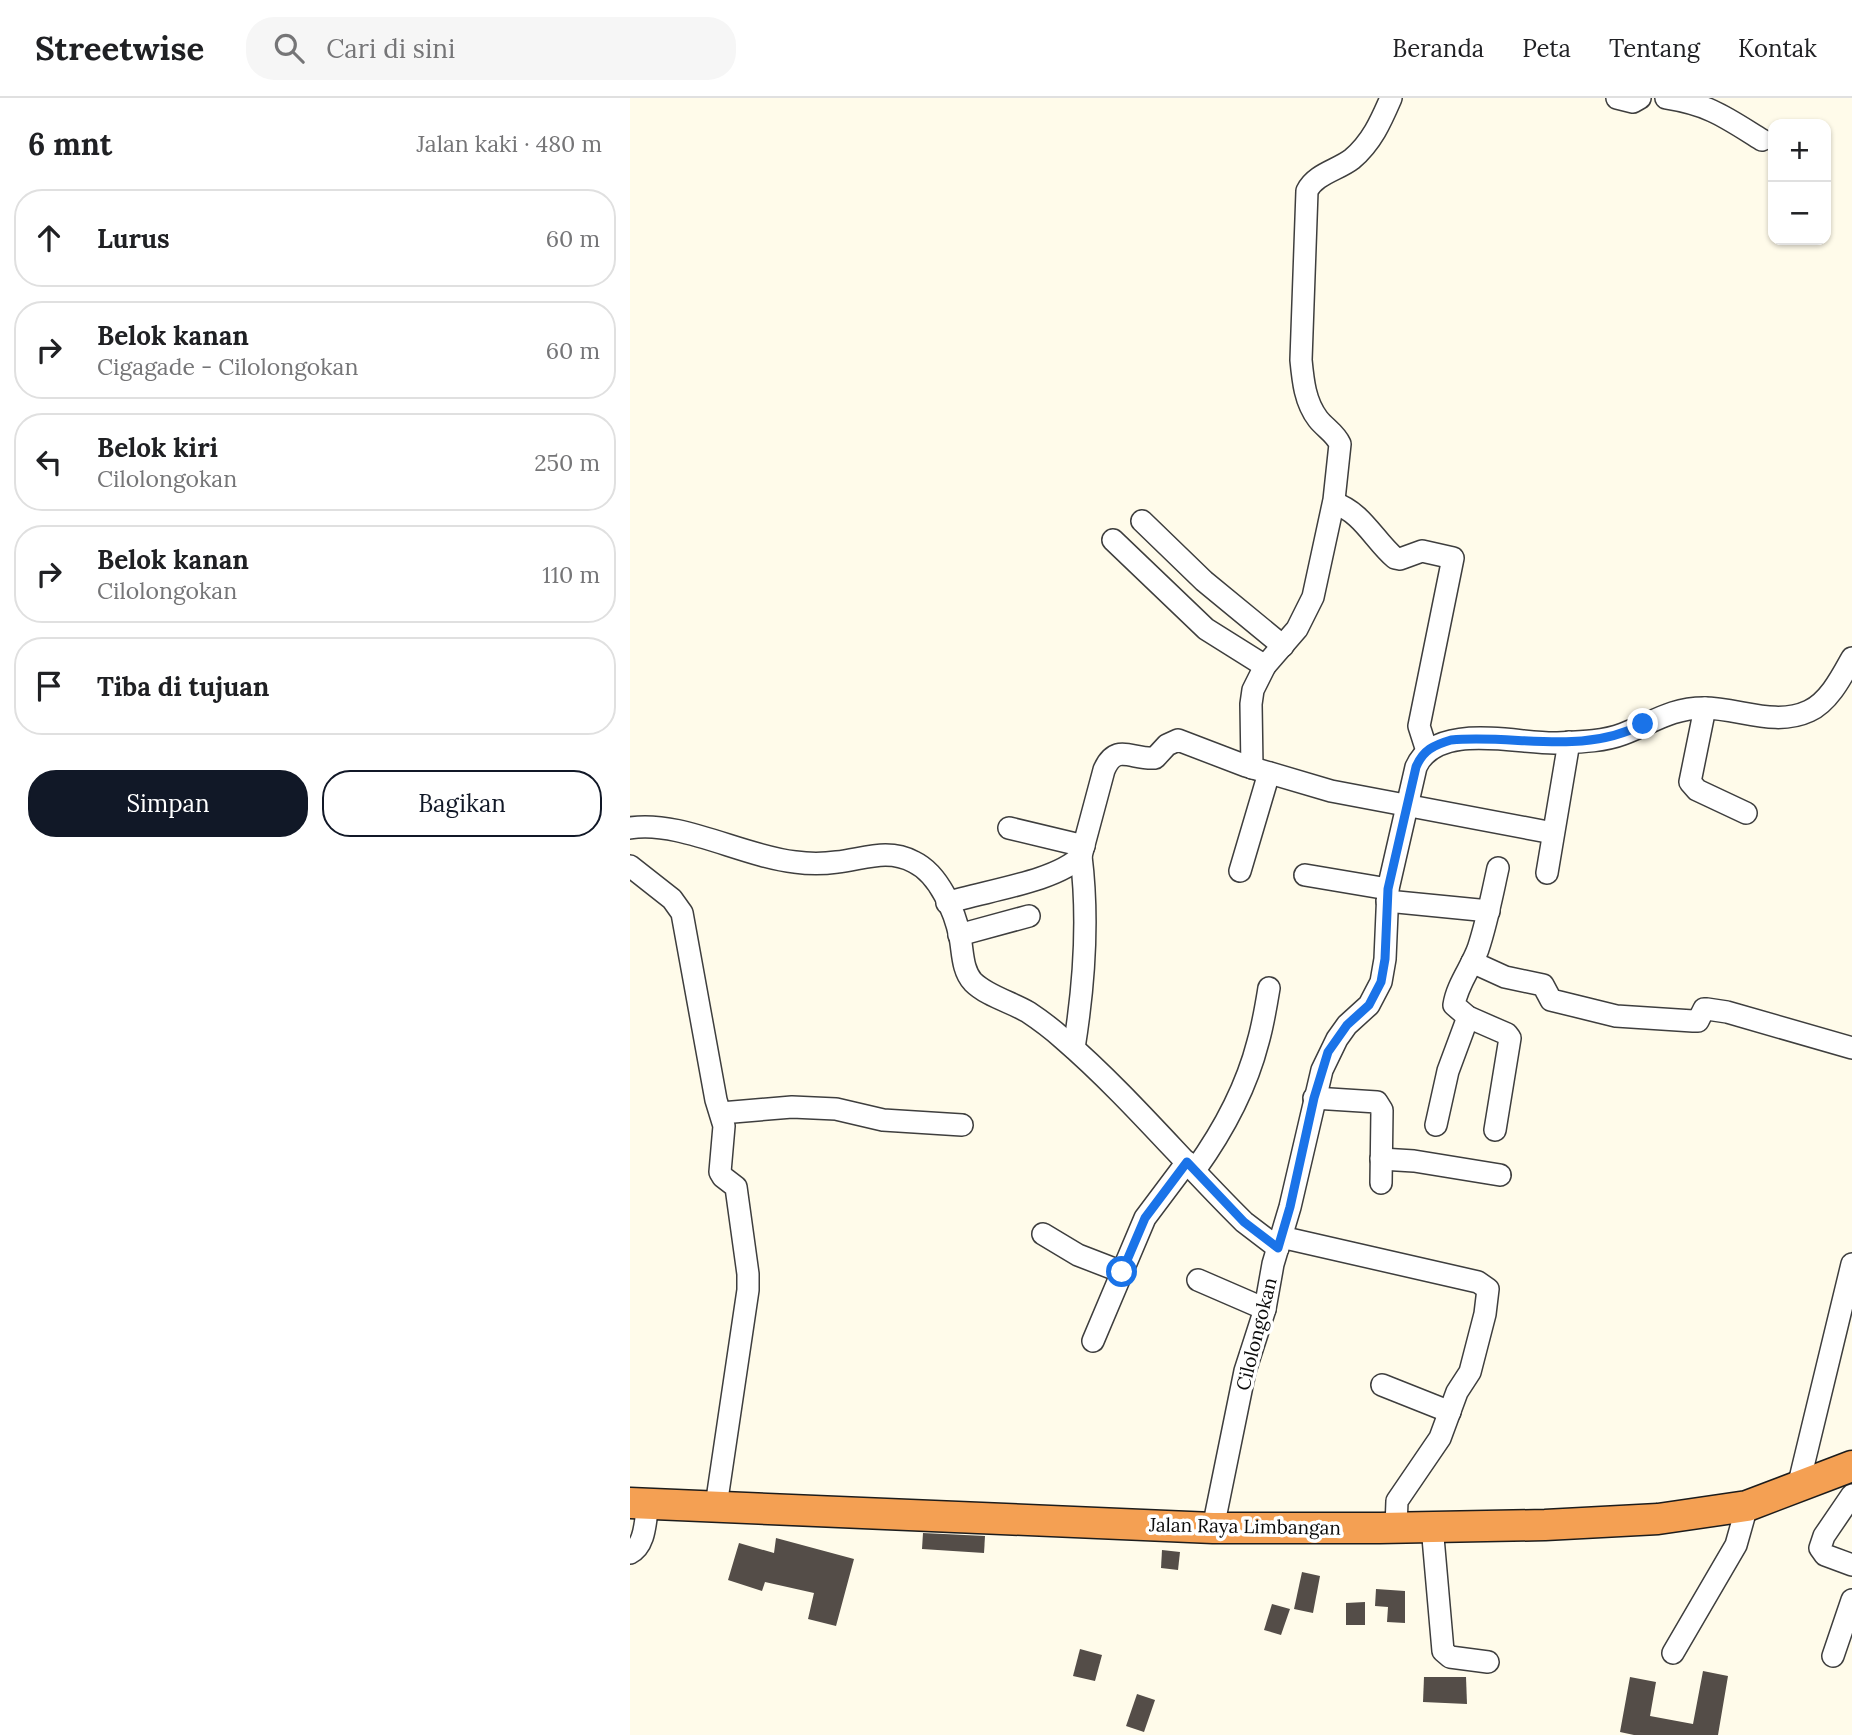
<!DOCTYPE html>
<html lang="id">
<meta charset="utf-8">
<style>
body{margin:0;font-family:Lora,serif;background:#f6f6f6;color:#202124}
.controls{position:absolute;right:21px;top:21px;display:grid;overflow:hidden;border-radius:14px;box-shadow:0 2px 5px #0004}
.controls button{width:63px;height:63px;display:grid;place-items:center;padding:0;border:0;border-bottom:2px solid #e0e0e0;background:#fff;color:#202124;font:35px sans-serif}
.stop{position:absolute;width:21px;height:21px;margin:-16px;border:5px solid #1a73e8;border-radius:50%;background:#fff}
.stop.end{background:#1a73e8;border-color:#fff;box-shadow:0 2px 7px #0008}
.list{margin:0;padding:0;list-style:none}
h2{display:flex;justify-content:space-between;align-items:center;height:91px;margin:0;padding:0 28px;font-size:30px}
h2 small{font-size:23px;font-weight:400;color:#757577}
.list li{display:grid;grid-template-columns:46px 1fr auto;gap:21px;align-items:center;box-sizing:border-box;height:98px;margin:0 14px 14px;padding:0 14px;border:2px solid #e0e0e0;border-radius:28px}
.list b{display:block;font-size:26px;white-space:nowrap}
.list p{margin:0;font-size:23px;white-space:nowrap;color:#757577}
.list em{font-size:23px;font-style:normal;color:#757577}
.actions{display:flex;gap:14px;padding:21px 28px}
.actions a{flex:1;padding:16px 0;border:2px solid #111827;border-radius:28px;text-align:center;font-size:24px;color:#111827}
.actions .main{background:#111827;color:#fff}
.icon{flex:none;width:38px;height:38px;fill:none;stroke:currentColor;stroke-width:2;stroke-linecap:round;stroke-linejoin:round}
.map{position:relative;flex:none;width:1222px;height:1637px;overflow:hidden}
header{display:flex;align-items:center;gap:42px;box-sizing:border-box;height:98px;padding:0 35px;background:#fff;border-bottom:2px solid #e0e0e0}
header strong{font-size:33px}
nav{display:flex;gap:38px;margin-inline-start:auto;font-size:24px}
.search{width:490px;height:63px;background:#f6f6f6;display:flex;align-items:center;gap:18px;box-sizing:border-box;padding:0 24px;border-radius:28px;color:#757577;font-size:26px}
main{display:flex}
aside{flex:1;background:#fff}
.map>svg:first-child{display:block}
.building{fill:#544d48}
.lines{fill:none;stroke-linecap:round;stroke-linejoin:round}
.minor-casing{stroke:#3e3e3e;stroke-width:24}
.highway-casing{stroke:#1c1c1c;stroke-width:33}
.minor{stroke:#fff;stroke-width:21}
.highway{stroke:#f4a053;stroke-width:30}
.route{stroke:#1a73e8;stroke-width:9}
.labels{text-anchor:middle;stroke-width:7;stroke-linejoin:round;paint-order:stroke}
.street-label{font-size:19px;fill:#0b0b0b;stroke:#fff}
</style>
<header>
<strong>Streetwise</strong>
<div class="search"><svg class="icon" aria-label="search" viewBox="0 0 24 24"><circle cx="10" cy="10" r="6"/><path d="M15 15l6 6"/></svg>Cari di sini</div>
<nav><a>Beranda</a><a>Peta</a><a>Tentang</a><a>Kontak</a></nav>
</header>
<main>
<aside>
<h2>6 mnt<small>Jalan kaki · 480 m</small></h2>
<ul class="list">
<li><svg class="icon" aria-label="ahead" viewBox="0 0 24 24"><path d="M12 20V5M6 11l6-6 6 6"/></svg><div><b>Lurus</b></div><em>60 m</em></li>
<li><svg class="icon" aria-label="right" viewBox="0 0 24 24"><path d="M7 20v-9h11M14 6l5 5-5 5"/></svg><div><b>Belok kanan</b><p>Cigagade - Cilolongokan</p></div><em>60 m</em></li>
<li><svg class="icon" aria-label="left" viewBox="0 0 24 24"><path d="M17 20v-9H6M10 6l-5 5 5 5"/></svg><div><b>Belok kiri</b><p>Cilolongokan</p></div><em>250 m</em></li>
<li><svg class="icon" aria-label="right" viewBox="0 0 24 24"><path d="M7 20v-9h11M14 6l5 5-5 5"/></svg><div><b>Belok kanan</b><p>Cilolongokan</p></div><em>110 m</em></li>
<li><svg class="icon" aria-label="arrive" viewBox="0 0 24 24"><path d="M6 21V4h12l-3 4 3 4H6"/></svg><div><b>Tiba di tujuan</b></div></li>
</ul>
<div class="actions"><a class="main">Simpan</a><a>Bagikan</a></div>
</aside>
<div class="map">
<svg width="1222" height="1637" viewBox="0 0 1222 1637">
<rect width="100%" height="100%" fill="#fffbea"/>
<g class="building">
<polygon points="293,1435 355,1438 354,1455 292,1451"/>
<polygon points="146,1440 224,1461 206,1528 178,1521 184,1495 135,1484 132,1493 98,1482 109,1445 144,1455"/>
<polygon points="532,1452 550,1454 548,1472 531,1470"/>
<polygon points="672,1474 690,1478 683,1515 664,1511"/>
<polygon points="746,1491 775,1493 775,1525 757,1524 758,1509 745,1508"/>
<polygon points="735,1504 735,1527 716,1527 716,1505"/>
<polygon points="642,1506 660,1511 651,1537 634,1532"/>
<polygon points="450,1551 472,1557 465,1583 443,1578"/>
<polygon points="1073,1573 1098,1578 1088,1637 1004,1637 990,1634 1000,1579 1026,1584 1020,1618 1063,1626"/>
<polygon points="794,1579 836,1579 837,1606 793,1604"/>
<polygon points="507,1596 525,1602 514,1634 496,1628"/>
</g>
<g class="lines">
<defs>
<g id="minor">
<polyline points="987,0 1003,4 1010,0"/>
<path d="M 1036,0 C 1080,7 1095,19 1132,42"/>
<path d="M 704,405 C 732,414 744,442 765,460 L 770,461 L 792,453 L 823,460 L 789,628 L 797,653"/>
<polyline points="512,423 574,483 653,548"/>
<polyline points="483,442 576,531 635,568"/>
<polyline points="1075,610 1060,684 1067,692 1116,715"/>
<path d="M 622,670 L 621,606 L 623,592 L 635,568 L 667,531 L 683,499 L 704,402 L 710,346 C 705,335 695,330 688,321 C 675,304 673,283 671,262 L 677,93 C 685,76 708,72 722,61 C 742,44 751,23 761,0"/>
<path d="M 0,730 C 50,722 112,758 165,764 C 179,766 193,766 207,764 C 234,761 258,750 284,764 C 309,776 325,814 330,839 C 333,854 332,872 343,884 C 357,898 381,904 398,914 C 410,922 422,931 432,940 C 497,996 553,1064 614,1124 L 648,1150"/>
<polyline points="379,730 454,748"/>
<polyline points="0,768 42,801 52,815 86,1002 94,1028 90,1074 93,1079 106,1089 118,1176 118,1192 86,1408"/>
<polyline points="610,773 639,675"/>
<polyline points="917,775 939,644"/>
<polyline points="675,777 758,791"/>
<polyline points="757,803 859,813"/>
<path d="M 317,805 C 353,793 426,784 451,758 L 474,672 C 486,644 502,662 525,660 L 537,647 L 548,642 L 616,668 L 701,693 L 923,735"/>
<polyline points="329,837 399,818"/>
<polyline points="842,864 875,879 913,887 921,902 986,918 1063,923 1068,923 1074,911 1077,911 1097,914 1222,950"/>
<path d="M 444,950 C 454,888 459,822 451,758"/>
<polyline points="684,1000 747,1004 752,1012 751,1085"/>
<polyline points="91,1015 162,1009 206,1011 253,1022 332,1027"/>
<polyline points="806,1027 818,973 838,919"/>
<path d="M 865,1032 L 880,940 L 877,936 L 838,919 L 824,907 C 827,887 841,870 848,851 C 857,824 862,797 868,770"/>
<polyline points="751,1061 784,1063 870,1077"/>
<path d="M 565,1072 C 593,1033 616,991 628,944 C 633,927 636,908 639,890"/>
<polyline points="413,1136 448,1157 492,1174"/>
<polyline points="651,1139 848,1184 858,1191 855,1216 840,1274 827,1294 810,1340 767,1403 766,1429"/>
<polyline points="568,1182 635,1211"/>
<polyline points="463,1243 515,1120 557,1064"/>
<polyline points="752,1287 820,1314"/>
<polyline points="1168,1389 1222,1166"/>
<polyline points="1222,1397 1194,1438 1190,1450 1195,1457 1222,1467"/>
<polyline points="802,1428 813,1553 820,1559 858,1564"/>
<path d="M 583,1430 L 615,1273 L 635,1211 L 643,1166 L 660,1109 L 692,972 L 707,941 L 717,927 L 739,907 L 751,884 L 755,861 L 758,791 L 786,669 C 806,624 884,645 924,645 C 947,644 972,644 993,636 C 1022,625 1041,610 1074,610 C 1109,610 1145,629 1179,613 C 1199,604 1212,578 1222,560"/>
<path d="M 0,1455 C 16,1447 15,1422 18,1406"/>
<polyline points="1043,1555 1106,1447 1117,1408"/>
<polyline points="1203,1558 1222,1502"/>
</g>
<polyline id="highway" points="0,1405 583,1430 750,1430 915,1427 1028,1421 1117,1408 1222,1368"/>
</defs>
<use href="#minor" class="minor-casing"/>
<use href="#highway" class="highway-casing"/>
<use href="#minor" class="minor"/>
<use href="#highway" class="highway"/>
</g>
<g class="lines">
<path class="route" d="M 492,1174 L 515,1120 L 557,1064 L 614,1124 L 648,1150 L 660,1109 L 684,1000 L 698,954 L 717,927 L 739,907 L 751,884 L 755,861 L 758,791 L 786,669 C 793,652 804,647 821,642 C 886,636 953,658 1013,626"/>
</g>
<g class="labels">
<g class="street-label">
<text transform="translate(626 1236) rotate(-76)" y="7">Cilolongokan</text>
<text transform="translate(615 1428) rotate(1)" y="7">Jalan Raya Limbangan</text>
</g>
</g>
</svg>
<div class="controls">
<button>+</button>
<button>−</button>
</div>
<div class="stop" style="left:492px;top:1174px"></div>
<div class="stop end" style="left:1013px;top:626px"></div>
</div>
</main>
